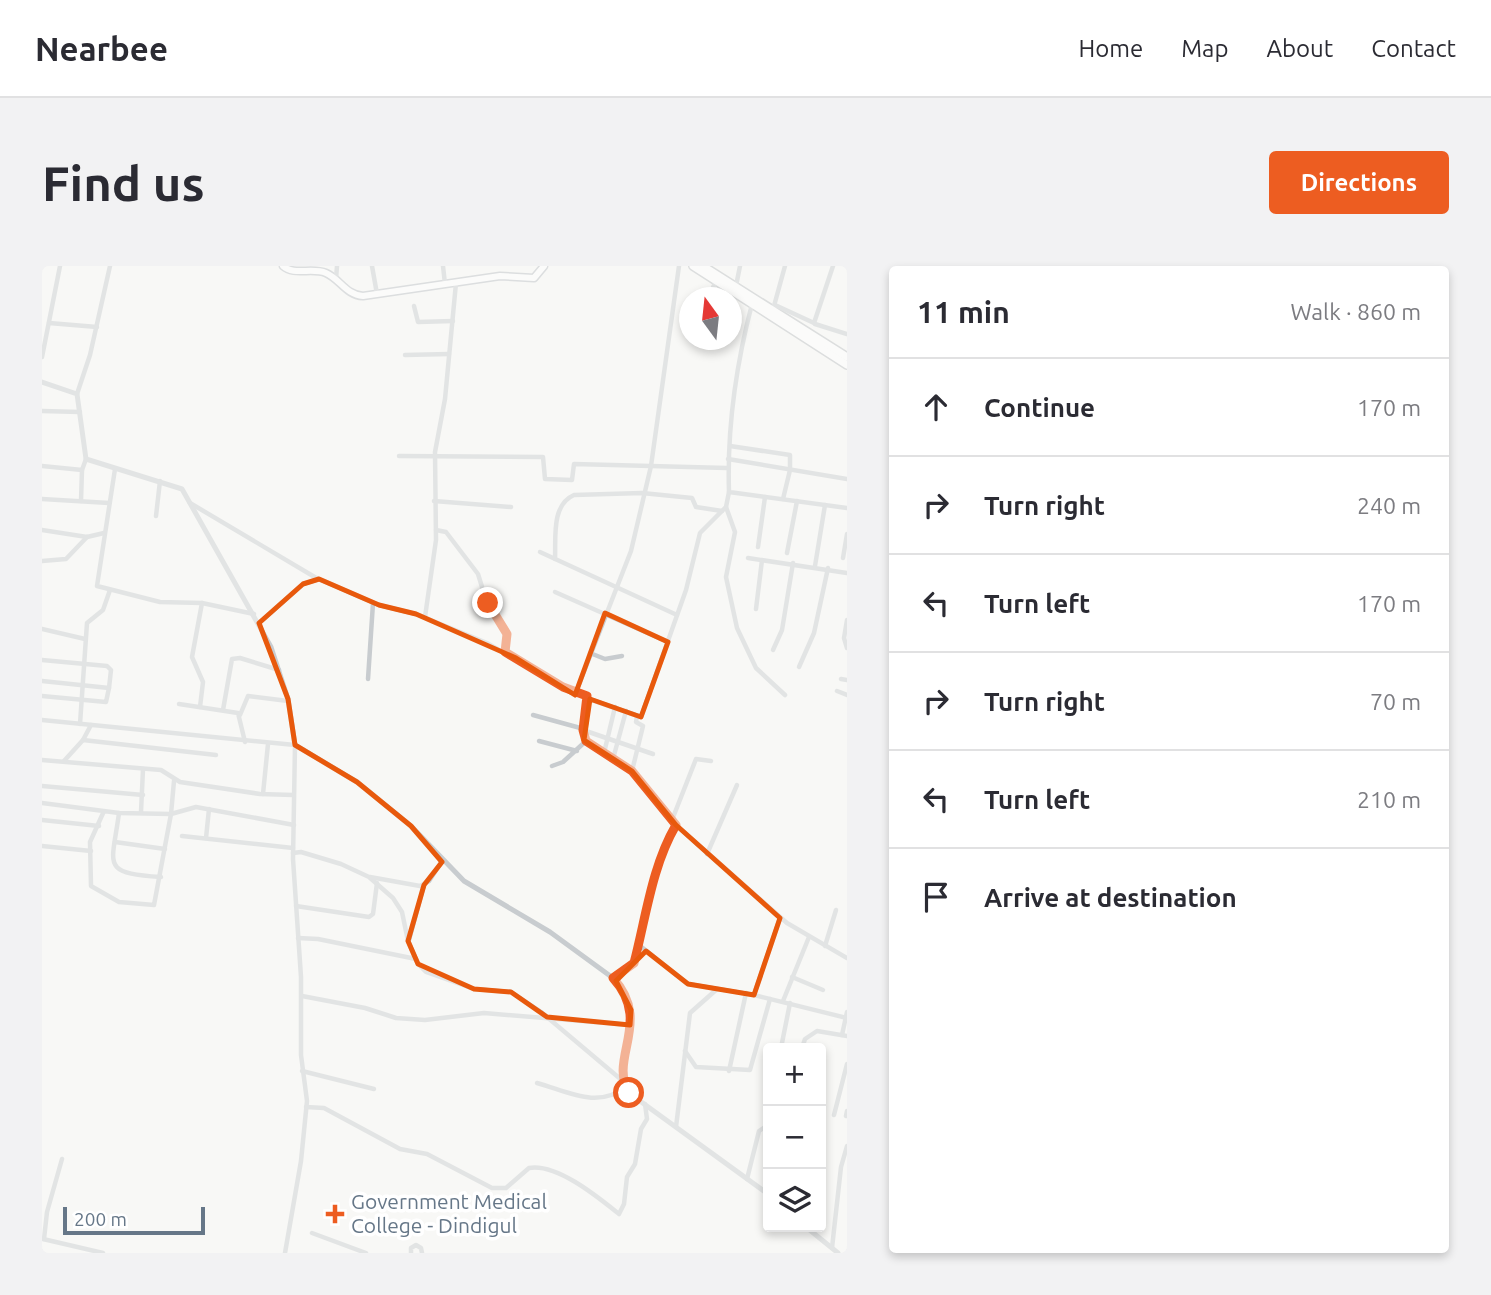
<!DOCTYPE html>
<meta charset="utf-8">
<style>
body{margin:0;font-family:Ubuntu,sans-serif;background:#f2f2f3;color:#2b2b33}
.controls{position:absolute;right:21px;bottom:21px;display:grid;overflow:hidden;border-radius:7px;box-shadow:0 4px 10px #0003}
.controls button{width:63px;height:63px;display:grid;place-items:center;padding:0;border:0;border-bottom:2px solid #e1e1e2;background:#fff;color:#2b2b33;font:35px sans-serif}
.compass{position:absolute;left:637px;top:21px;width:63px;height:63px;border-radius:50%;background:#fff;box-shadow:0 4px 10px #0003;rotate:345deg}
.scale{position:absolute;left:21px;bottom:18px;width:142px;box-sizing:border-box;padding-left:7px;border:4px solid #678;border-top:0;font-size:19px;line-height:24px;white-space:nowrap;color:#678;-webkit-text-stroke:5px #fff;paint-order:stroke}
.stop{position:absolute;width:21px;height:21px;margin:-16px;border:5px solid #ed5d21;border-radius:50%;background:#fff}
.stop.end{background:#ed5d21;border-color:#fff;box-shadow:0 2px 7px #0008}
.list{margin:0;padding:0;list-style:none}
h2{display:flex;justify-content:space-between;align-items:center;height:91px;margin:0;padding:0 28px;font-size:30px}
h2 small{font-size:23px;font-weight:400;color:#7c7c81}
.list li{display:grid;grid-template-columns:46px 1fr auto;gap:21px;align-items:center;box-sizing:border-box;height:98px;padding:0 28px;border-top:2px solid #e1e1e2}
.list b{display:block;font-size:26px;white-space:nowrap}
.list em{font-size:23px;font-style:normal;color:#7c7c81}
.icon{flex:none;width:38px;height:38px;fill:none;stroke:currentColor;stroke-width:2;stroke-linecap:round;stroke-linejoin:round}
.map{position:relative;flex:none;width:805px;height:987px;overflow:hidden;border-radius:7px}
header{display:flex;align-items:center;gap:42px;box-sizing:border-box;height:98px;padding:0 35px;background:#fff;border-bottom:2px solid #e1e1e2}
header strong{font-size:33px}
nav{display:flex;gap:38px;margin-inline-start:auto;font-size:24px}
.intro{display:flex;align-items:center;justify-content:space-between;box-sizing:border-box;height:168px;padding:0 42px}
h1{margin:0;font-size:49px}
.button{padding:18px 32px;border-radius:7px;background:#ed5d21;color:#fff;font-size:24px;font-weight:700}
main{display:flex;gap:42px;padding:0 42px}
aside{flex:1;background:#fff;border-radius:7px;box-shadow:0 4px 10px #0003}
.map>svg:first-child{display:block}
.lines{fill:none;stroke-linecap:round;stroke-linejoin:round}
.secondary-casing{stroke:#babfc4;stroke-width:9}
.trunk-casing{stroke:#babec1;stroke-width:10}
.minor{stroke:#c8cccf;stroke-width:4.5}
.tertiary{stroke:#c8cccf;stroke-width:5}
.secondary{stroke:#fff;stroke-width:6}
.trunk{stroke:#fff;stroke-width:7}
.route{stroke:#ed5d21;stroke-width:9}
.marked{fill:none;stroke:#e8590c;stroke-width:5;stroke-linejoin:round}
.poi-dot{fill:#ed5d21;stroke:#fff;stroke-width:2.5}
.labels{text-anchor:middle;stroke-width:7;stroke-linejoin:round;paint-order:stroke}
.poi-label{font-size:21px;fill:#678;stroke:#fff;text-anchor:start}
</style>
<header>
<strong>Nearbee</strong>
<nav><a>Home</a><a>Map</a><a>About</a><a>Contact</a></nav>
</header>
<div class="intro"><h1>Find us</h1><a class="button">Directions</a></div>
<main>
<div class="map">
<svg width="805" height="987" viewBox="0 0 805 987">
<rect width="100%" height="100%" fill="#f8f8f5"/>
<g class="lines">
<defs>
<path id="secondary" d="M 241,0 C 252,10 270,1 284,7 C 298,13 304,29 321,30 L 458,10 L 492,12 L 502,0"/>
<g id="trunk">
<polyline points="651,0 805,99"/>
<polyline points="661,0 805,91"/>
</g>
</defs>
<use href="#secondary" class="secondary-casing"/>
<use href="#trunk" class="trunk-casing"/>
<g class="minor">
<polyline points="330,0 335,28"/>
<polyline points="401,0 403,18"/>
<polyline points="294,13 295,0"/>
<polyline points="694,20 698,0"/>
<polyline points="666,32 674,15"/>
<path d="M 710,38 C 694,99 685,164 687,226 L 805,242"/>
<polyline points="733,39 772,57 791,0"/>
<polyline points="372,40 376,56 411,55"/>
<polyline points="732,40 743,0"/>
<polyline points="7,57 55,61"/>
<polyline points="773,58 805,68"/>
<polyline points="363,89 407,88"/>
<polyline points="0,91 18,0"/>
<polyline points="35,128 48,89 68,0"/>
<polyline points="0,145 38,146"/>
<polyline points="688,180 748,189 748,204 741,233"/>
<polyline points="357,190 501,191 503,213 530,214 532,198 685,202"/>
<polyline points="686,193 805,213"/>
<polyline points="0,200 40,204 44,193"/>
<polyline points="73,203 55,320 118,336 160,337 212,348"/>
<polyline points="0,233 67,237"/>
<polyline points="39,235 40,204"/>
<polyline points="392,235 469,241"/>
<polyline points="148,237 276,313"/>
<polyline points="684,241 693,266 684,311 695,362 714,402 743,429"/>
<polyline points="114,250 118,215"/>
<polyline points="0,264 45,271 62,267"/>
<polyline points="394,264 404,266 436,308 445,337 465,368 463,386"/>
<polyline points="716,281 723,231"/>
<polyline points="498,286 635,349"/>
<polyline points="745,287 755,235"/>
<polyline points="706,292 805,307"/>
<polyline points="801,292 805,268"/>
<path d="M 513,293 C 514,272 509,239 532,229 L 600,227 L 650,232 L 654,241 L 680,245"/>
<polyline points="0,295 24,293 45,271"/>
<polyline points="773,300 783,239"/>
<polyline points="513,326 626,376"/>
<polyline points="714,343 720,294"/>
<polyline points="383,351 394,274 393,186 403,133 414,17"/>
<polyline points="805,354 802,372 805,382"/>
<polyline points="217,357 261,318 277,313 337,339 374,348 445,377 521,421 545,430 541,464 544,475 590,505 634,559 745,657 805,692"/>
<polyline points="0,363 43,373"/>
<polyline points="731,384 740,364 751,297"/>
<polyline points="548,387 563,393 580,390"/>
<polyline points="0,394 65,400 69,404 67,422"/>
<polyline points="757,401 772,367 786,302"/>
<polyline points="326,413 331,337"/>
<polyline points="799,413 805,414"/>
<polyline points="0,415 67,422 64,436 0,430"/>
<polyline points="795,425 805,429"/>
<polyline points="534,426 589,285 609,200 637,0"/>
<polyline points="547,433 599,451 644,324 658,267 684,241 687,226"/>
<polyline points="137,438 196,447 203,476"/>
<polyline points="158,441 161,416 150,391 160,337"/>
<polyline points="181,444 190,393 198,392 237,404"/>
<polyline points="198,449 206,430 246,435"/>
<polyline points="491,449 542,463"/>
<polyline points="0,454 253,479 251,593 259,711 259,789 265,835 259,895 243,987"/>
<polyline points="38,458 45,357 61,344 68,324"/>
<polyline points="541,464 611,488"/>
<polyline points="41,474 174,489"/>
<polyline points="497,475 535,485"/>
<polyline points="562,487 573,441"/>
<polyline points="571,493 584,445"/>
<polyline points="0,494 119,504 138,516 218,528 251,529"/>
<polyline points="22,495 41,474 49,459"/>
<polyline points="510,500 521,496 544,475"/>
<polyline points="590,505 601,460 594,456 595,450"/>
<polyline points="132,515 129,548 154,541 252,559"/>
<polyline points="0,520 101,529"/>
<polyline points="221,528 226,478"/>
<polyline points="0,537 77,547 129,548 112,639 77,636 49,620 48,576 62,545"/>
<polyline points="99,546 101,503"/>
<path d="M 77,547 C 70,600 58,607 119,611"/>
<polyline points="0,554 57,560"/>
<polyline points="630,554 654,493 669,495"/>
<polyline points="140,570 251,582"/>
<polyline points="164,572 167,543"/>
<polyline points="73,576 123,583"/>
<polyline points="0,580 49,585"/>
<polyline points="251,587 259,586 299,598 327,611 351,632 360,646 366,675 376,698 384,706 432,723 469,726 499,746 582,816"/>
<polyline points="665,588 695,519"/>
<polyline points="328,611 378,620 387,615 400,595"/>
<polyline points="254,640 327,651 331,648 335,617"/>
<polyline points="256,672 276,673 374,693"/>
<polyline points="367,674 382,619"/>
<polyline points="597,679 646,718 712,729 805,752"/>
<polyline points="783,680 794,644"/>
<polyline points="750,711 781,724"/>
<path d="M 571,712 L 592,697 C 604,651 610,600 634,559"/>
<polyline points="712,729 738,652"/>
<polyline points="260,730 323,742 354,752 383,754 442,747 588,759"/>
<polyline points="741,735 767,671"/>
<polyline points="800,769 805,746"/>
<polyline points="739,782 748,737"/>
<polyline points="760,782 763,773 775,765 805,770"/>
<polyline points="643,785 654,801 708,804 728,733"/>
<polyline points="260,805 332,823"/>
<polyline points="687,805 704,727"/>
<path d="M 495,817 C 527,826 555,843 584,821"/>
<path d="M 264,841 L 282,842 L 358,883 L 385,888 L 450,922 L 464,922 L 487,902 C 515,897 557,932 577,948 L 582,938 L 585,911 L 593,898 L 599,863 L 605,853 L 603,838"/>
<polyline points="792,849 805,798"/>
<polyline points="804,850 805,845"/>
<polyline points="634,861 648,747 674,724"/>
<polyline points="705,913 717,865 726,859"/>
<polyline points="270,967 324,987"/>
<polyline points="1,973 61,987"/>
<polyline points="2,973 5,946 20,893"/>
<polyline points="790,982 799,901 805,880"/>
<polyline points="369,987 369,982 374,979 379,982 380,987"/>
</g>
<g class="tertiary">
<polyline points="0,116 35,128 44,193 140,223 229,381 246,433 253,479 315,516 369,560 422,615 508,666 571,712 583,726 589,744 582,805 583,819 587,827 726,928"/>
<polyline points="764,961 796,987"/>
</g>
<use href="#secondary" class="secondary"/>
<use href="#trunk" class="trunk"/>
</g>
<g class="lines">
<path class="route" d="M 446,337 L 465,368 L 463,386 L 521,421 L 545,430 L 541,464 L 544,475 L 590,505 L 634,559 C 610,600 604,651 592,697 L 571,712 C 611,756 566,792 587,827"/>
</g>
<path d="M0 0H805V987H0ZM 277,313 L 337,339 L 374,348 L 474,392 L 533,429 L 563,347 L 626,376 L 599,451 L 548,433 L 542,474 L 590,505 L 634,559 L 738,652 L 712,729 L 646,718 L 604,685 L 574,715 L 589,744 L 588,759 L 505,751 L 469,726 L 432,723 L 376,698 L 366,675 L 382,619 L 400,596 L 369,560 L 315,516 L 253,479 L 246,433 L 217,357 L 261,318 Z" fill="#f8f8f5" fill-opacity=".55" fill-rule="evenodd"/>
<path class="marked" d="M 277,313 L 337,339 L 374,348 L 474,392 L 533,429 L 563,347 L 626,376 L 599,451 L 548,433 L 542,474 L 590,505 L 634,559 L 738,652 L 712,729 L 646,718 L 604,685 L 574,715 L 589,744 L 588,759 L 505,751 L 469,726 L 432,723 L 376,698 L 366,675 L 382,619 L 400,596 L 369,560 L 315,516 L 253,479 L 246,433 L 217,357 L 261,318 Z"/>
<path class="poi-dot" d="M289.5 937.5h7v7h7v7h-7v7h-7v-7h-7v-7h7z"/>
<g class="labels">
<g class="poi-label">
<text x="309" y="943">Government Medical<tspan x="309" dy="24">College - Dindigul</tspan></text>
</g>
</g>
</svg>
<div class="controls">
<button>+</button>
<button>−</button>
<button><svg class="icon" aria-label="layers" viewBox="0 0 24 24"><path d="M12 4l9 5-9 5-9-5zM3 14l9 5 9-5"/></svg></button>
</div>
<svg class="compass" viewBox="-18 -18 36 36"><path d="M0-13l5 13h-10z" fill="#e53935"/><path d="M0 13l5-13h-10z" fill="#7c7c81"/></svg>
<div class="scale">200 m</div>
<div class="stop" style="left:587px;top:827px"></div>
<div class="stop end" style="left:446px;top:337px"></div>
</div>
<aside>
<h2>11 min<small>Walk · 860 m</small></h2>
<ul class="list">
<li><svg class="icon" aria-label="ahead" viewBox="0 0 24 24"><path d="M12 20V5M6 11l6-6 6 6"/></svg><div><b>Continue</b></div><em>170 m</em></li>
<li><svg class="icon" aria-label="right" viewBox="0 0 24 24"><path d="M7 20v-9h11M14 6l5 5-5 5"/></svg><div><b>Turn right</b></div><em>240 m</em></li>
<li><svg class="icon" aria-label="left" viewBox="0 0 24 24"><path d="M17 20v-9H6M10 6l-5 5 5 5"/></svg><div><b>Turn left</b></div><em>170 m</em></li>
<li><svg class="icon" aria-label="right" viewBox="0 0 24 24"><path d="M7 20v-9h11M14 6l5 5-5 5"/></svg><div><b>Turn right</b></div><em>70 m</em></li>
<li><svg class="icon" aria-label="left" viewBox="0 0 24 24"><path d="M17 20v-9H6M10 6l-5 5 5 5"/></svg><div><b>Turn left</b></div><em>210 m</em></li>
<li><svg class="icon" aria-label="arrive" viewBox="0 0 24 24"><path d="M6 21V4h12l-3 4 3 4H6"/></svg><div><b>Arrive at destination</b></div></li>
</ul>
</aside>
</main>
